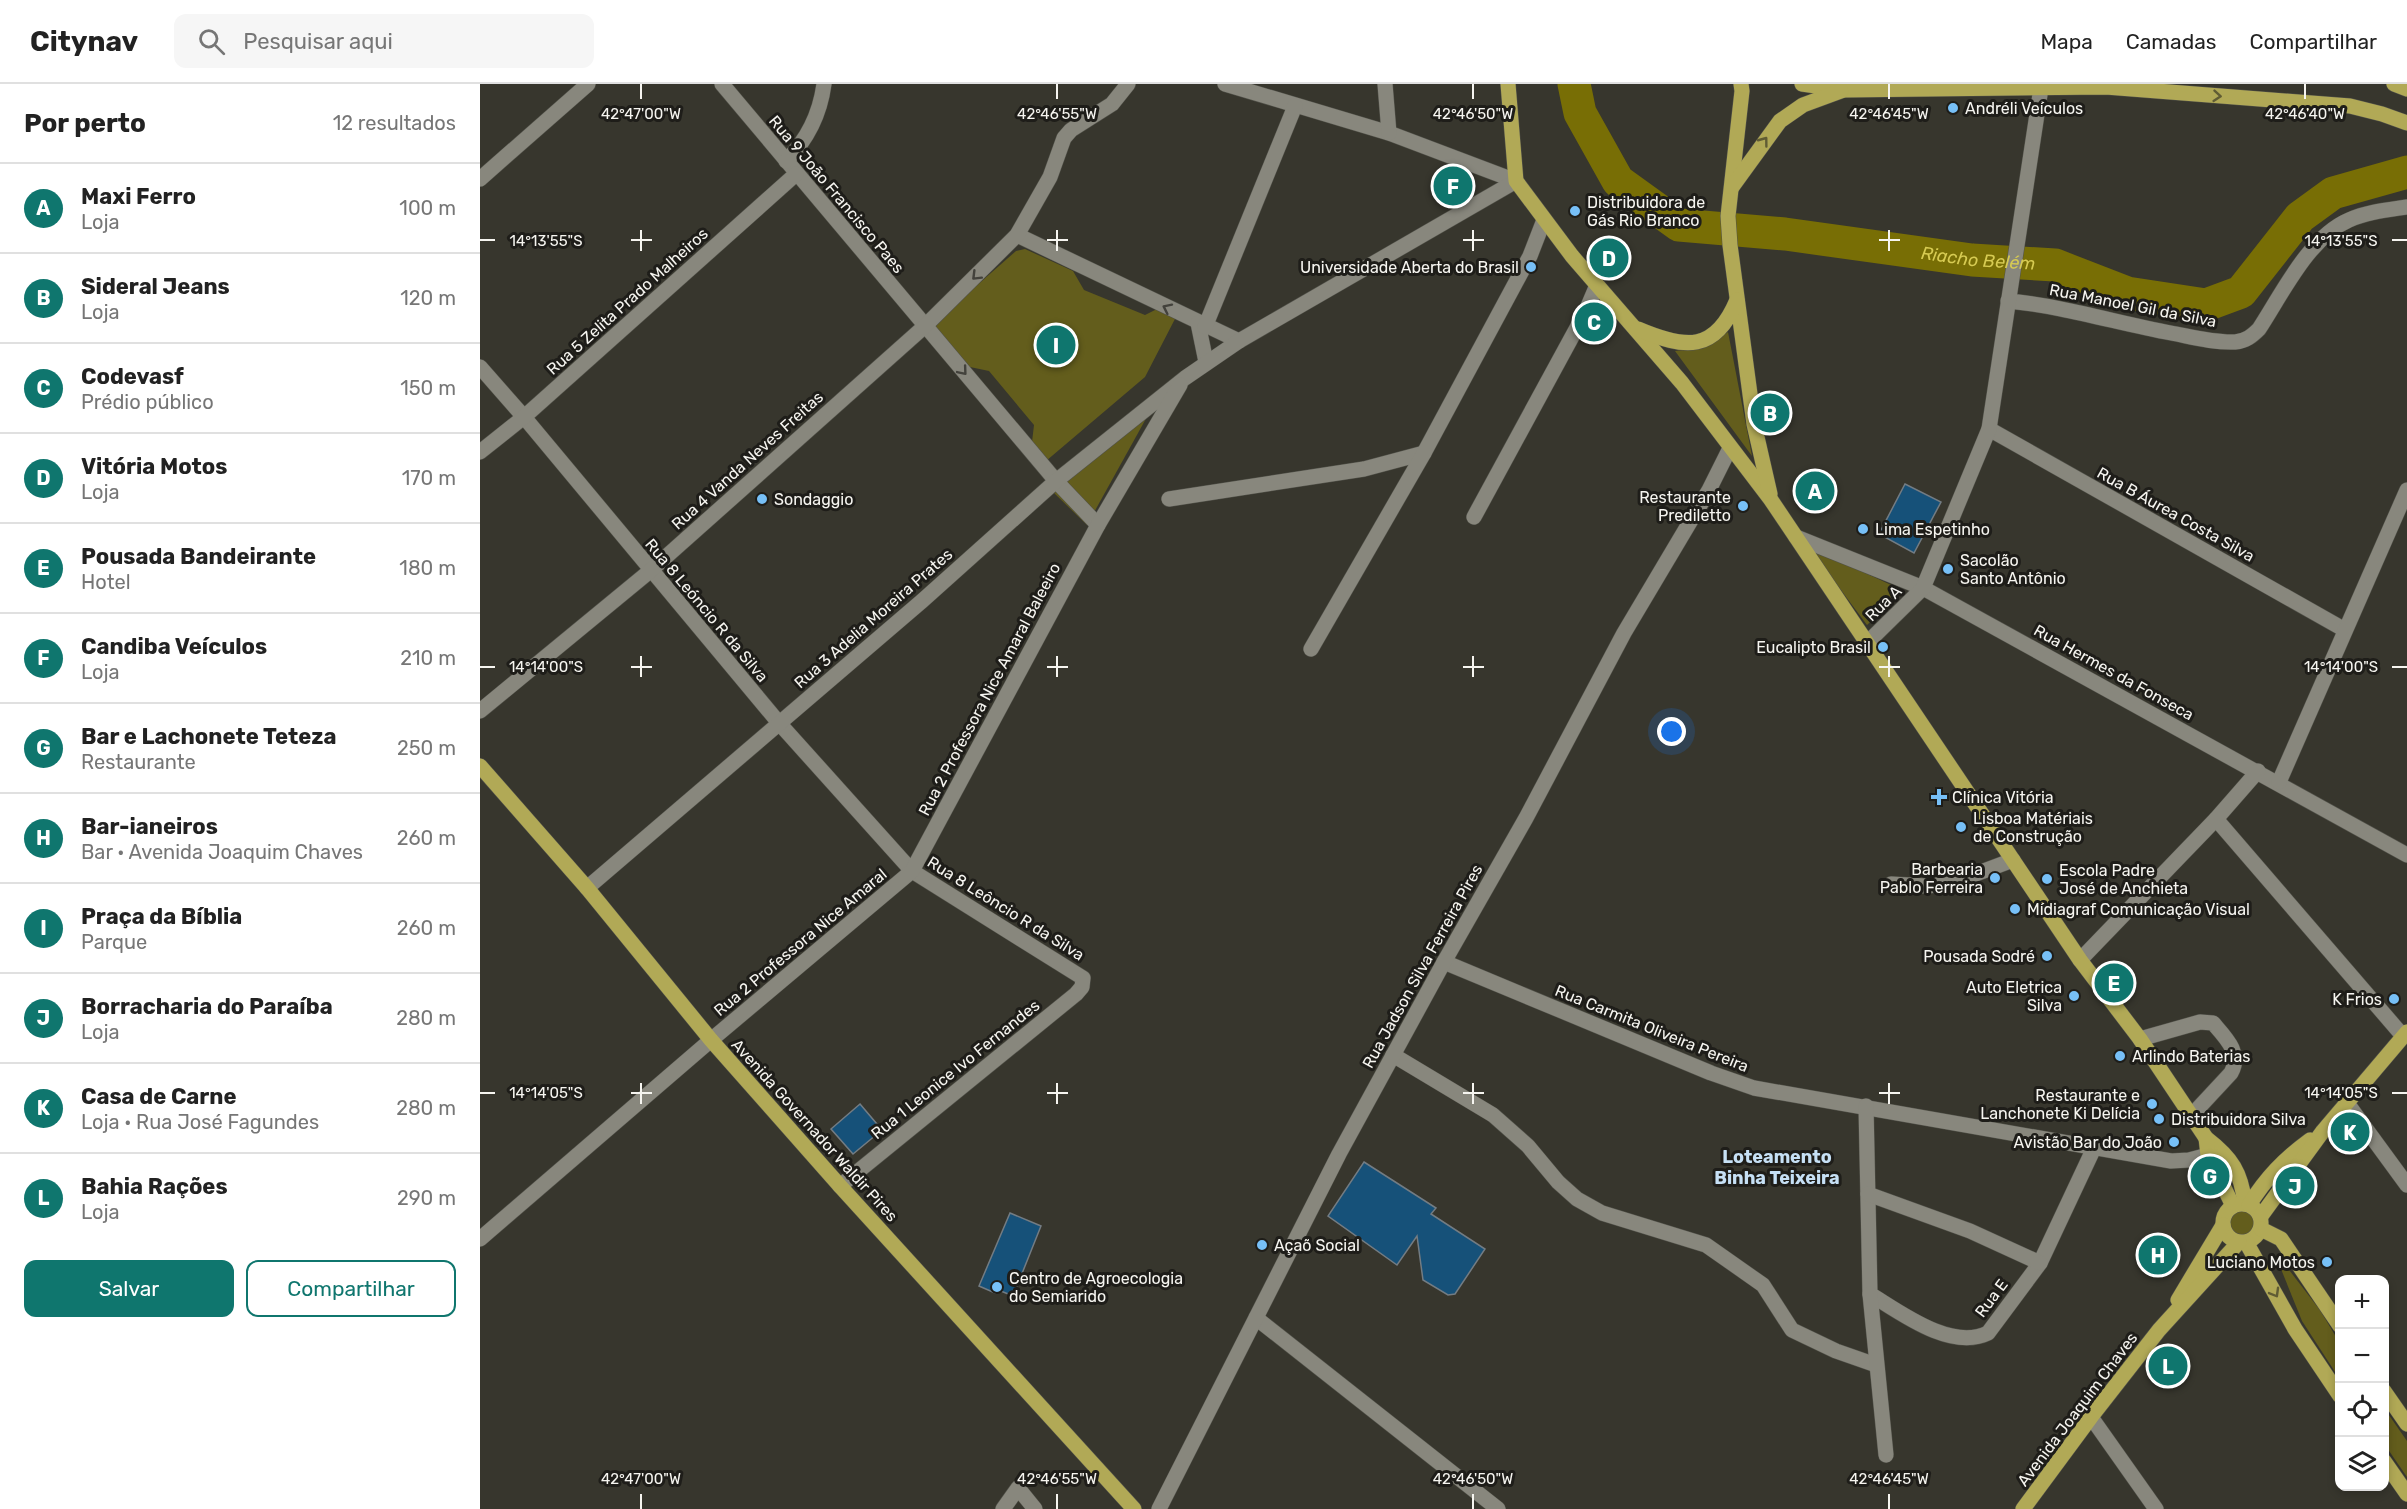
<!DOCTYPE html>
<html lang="pt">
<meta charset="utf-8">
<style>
body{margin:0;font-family:Rubik,sans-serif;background:#f6f6f6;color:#222}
.controls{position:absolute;right:18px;bottom:18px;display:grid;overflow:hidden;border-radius:12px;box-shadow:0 3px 9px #0003}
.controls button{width:54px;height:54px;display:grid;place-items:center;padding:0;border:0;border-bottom:2px solid #e0e0e0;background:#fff;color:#222;font:30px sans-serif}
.you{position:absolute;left:1192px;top:648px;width:21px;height:21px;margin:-15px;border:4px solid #fff;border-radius:50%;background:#1a73e8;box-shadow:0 0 0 9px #1a73e833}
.badge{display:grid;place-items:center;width:39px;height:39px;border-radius:50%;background:#0f766e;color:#fff;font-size:20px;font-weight:700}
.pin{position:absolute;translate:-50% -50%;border:3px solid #fff;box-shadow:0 2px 6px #0006}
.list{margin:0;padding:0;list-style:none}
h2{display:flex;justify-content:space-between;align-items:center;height:78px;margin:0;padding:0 24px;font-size:26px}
h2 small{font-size:20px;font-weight:400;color:#767676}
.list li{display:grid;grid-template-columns:39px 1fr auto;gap:18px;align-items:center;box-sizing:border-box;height:90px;padding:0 24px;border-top:2px solid #e0e0e0}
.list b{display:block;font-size:22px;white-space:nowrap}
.list p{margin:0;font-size:20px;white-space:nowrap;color:#767676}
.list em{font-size:20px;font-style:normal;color:#767676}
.actions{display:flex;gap:12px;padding:18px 24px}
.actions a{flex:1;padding:14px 0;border:2px solid #0f766e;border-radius:12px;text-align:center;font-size:21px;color:#0f766e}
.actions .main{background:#0f766e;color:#fff}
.icon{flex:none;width:33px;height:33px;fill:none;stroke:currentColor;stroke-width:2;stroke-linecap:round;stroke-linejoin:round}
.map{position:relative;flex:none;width:1927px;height:1425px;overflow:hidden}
header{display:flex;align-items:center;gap:36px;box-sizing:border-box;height:84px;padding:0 30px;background:#fff;border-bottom:2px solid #e0e0e0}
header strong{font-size:28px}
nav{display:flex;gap:33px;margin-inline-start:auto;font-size:21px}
.search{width:420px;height:54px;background:#f6f6f6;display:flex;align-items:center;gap:15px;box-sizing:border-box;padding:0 21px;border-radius:12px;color:#767676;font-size:22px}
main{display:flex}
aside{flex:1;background:#fff}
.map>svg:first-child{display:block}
.green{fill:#635d1c}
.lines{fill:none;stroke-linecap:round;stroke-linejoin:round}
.river{stroke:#786e05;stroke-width:33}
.building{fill:#165179;stroke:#737c83;stroke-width:1.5}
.minor-casing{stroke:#52524a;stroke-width:16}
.major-casing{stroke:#52524a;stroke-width:16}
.minor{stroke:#88877d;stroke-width:15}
.major{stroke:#b1a956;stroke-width:15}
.oneway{stroke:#605c34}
.oneway2{stroke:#43423c}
.ticks{fill:none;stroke:#f6f5f0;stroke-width:2}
.poi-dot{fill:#77c0f7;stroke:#1e1d19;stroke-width:2}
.labels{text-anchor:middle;stroke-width:6;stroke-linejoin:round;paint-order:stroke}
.poi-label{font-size:16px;fill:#f6f5f0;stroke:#1e1d19;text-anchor:start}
.street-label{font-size:16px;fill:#f6f5f0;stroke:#1e1d19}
.water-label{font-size:18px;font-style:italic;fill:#d7cb53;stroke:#1e1d19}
.neighbourhood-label{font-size:18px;font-weight:bold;fill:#c6e0f5;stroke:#1e1d19}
.ticks-label{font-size:15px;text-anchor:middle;fill:#f6f5f0;stroke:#1e1d19;stroke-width:6;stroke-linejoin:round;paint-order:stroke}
</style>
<header>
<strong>Citynav</strong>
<div class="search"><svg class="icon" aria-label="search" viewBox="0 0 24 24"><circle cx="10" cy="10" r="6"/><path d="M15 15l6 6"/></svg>Pesquisar aqui</div>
<nav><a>Mapa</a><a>Camadas</a><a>Compartilhar</a></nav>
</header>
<main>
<aside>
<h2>Por perto<small>12 resultados</small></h2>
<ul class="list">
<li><span class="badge">A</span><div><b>Maxi Ferro</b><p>Loja</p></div><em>100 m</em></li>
<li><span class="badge">B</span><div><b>Sideral Jeans</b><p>Loja</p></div><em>120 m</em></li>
<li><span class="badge">C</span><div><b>Codevasf</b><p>Prédio público</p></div><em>150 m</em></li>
<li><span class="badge">D</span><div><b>Vitória Motos</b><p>Loja</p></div><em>170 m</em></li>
<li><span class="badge">E</span><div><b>Pousada Bandeirante</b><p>Hotel</p></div><em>180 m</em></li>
<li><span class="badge">F</span><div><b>Candiba Veículos</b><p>Loja</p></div><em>210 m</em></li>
<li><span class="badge">G</span><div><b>Bar e Lachonete Teteza</b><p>Restaurante</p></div><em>250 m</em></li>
<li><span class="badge">H</span><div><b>Bar-ianeiros</b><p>Bar · Avenida Joaquim Chaves</p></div><em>260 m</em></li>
<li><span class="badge">I</span><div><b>Praça da Bíblia</b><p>Parque</p></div><em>260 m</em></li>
<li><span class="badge">J</span><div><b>Borracharia do Paraíba</b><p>Loja</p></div><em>280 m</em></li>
<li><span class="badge">K</span><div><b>Casa de Carne</b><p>Loja · Rua José Fagundes</p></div><em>280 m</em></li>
<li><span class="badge">L</span><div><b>Bahia Rações</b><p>Loja</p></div><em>290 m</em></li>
</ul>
<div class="actions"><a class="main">Salvar</a><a>Compartilhar</a></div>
</aside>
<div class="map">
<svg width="1927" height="1425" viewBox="0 0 1927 1425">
<rect width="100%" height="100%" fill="#37362d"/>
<g class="green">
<polygon points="545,165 593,187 604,206 665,231 679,224 696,233 665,293 566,377 552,358 554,341 509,287 490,283 453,240 536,167"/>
<path d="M 1248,248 L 1272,372 L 1195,267 C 1216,265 1230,260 1248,248 Z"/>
<polygon points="683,304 607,441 572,407"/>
<polygon points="1334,465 1424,507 1387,541 1331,466"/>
<circle cx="1763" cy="1138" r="13"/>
<polygon points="1806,1182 1840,1226 1859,1258 1859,1294 1822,1237 1801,1185"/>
<polygon points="1904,1324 1927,1357 1927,1393 1905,1361"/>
</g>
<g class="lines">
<path class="river" id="s1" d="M 1094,0 L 1100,29 L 1138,97 L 1199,141 L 1305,150 L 1492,176 L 1575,181 L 1647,209 L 1726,221 L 1761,208 L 1820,133 L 1853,109 L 1927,88"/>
</g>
<g class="building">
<polygon points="1425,400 1461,418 1434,469 1399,450"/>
<polygon points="380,1020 402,1046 373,1070 351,1045"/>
<polygon points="884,1078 956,1124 951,1130 1005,1165 975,1210 968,1211 943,1196 937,1152 917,1181 848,1132"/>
<polygon points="530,1129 561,1142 533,1212 516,1205 515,1209 499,1202"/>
</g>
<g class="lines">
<defs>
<g id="minor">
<polyline points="242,0 576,397 618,441"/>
<polyline points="745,0 909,49 1036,97"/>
<polyline points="905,0 909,49"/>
<path d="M 306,77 C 327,56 340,30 344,0"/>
<polyline points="0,95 108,0"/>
<polyline points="537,151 759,257"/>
<path d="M 1528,217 C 1583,222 1637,239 1691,249 C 1712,253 1734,259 1755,258 C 1766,257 1772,252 1779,245 C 1802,210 1829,153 1869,136 C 1887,128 1907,126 1927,123"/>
<polyline points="718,239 726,278"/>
<polyline points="725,243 815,22"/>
<polyline points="0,283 44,333 299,639 432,787 603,894 602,903 596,910 360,1102"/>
<polyline points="1509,345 1865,546"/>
<polyline points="0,368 44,333 316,90"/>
<polyline points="689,415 884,385 944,369"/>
<polyline points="994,433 1106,227 1117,201"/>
<polyline points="1316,453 1443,504 1927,771"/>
<polyline points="1387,559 1443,504 1509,345 1561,4"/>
<polyline points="831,565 944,369 1050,172 1064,136"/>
<polyline points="0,627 170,487 445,242 537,151 570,93 584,54 591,46 632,20 648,0"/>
<polyline points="1799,698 1927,406"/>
<polyline points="1736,735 1923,952"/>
<polyline points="1411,800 1446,802 1469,800 1533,776"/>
<polyline points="107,804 442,517 576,397 705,294 759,257 1036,97"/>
<polyline points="1600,876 1736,735 1778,687"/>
<polyline points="964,878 1231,989 1274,1004 1691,1077 1709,1076 1728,1071"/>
<path d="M 1660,955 L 1720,938 L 1733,939 C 1746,954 1762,969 1751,989 L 1711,1032"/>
<polyline points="913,971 1013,1031 1048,1062 1078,1098 1097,1115 1122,1129 1226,1161 1283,1201 1312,1246 1356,1267 1396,1281"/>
<polyline points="1867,1019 1927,1101"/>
<path d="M 1386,1022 L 1390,1210 C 1421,1229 1471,1267 1508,1249 L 1560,1179 L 1614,1064"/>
<polyline points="1388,1110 1490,1147 1560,1179"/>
<polyline points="0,1155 231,956 432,787 618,441 700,301"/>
<polyline points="1390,1210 1406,1371"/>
<polyline points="776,1234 1018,1425"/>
<polyline points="1611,1333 1676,1425"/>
<polyline points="523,1425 538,1404 555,1425"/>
<polyline points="679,1425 859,1070 964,878 1046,734 1144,549 1229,406 1250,364"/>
</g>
<g id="major">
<path d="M 1028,0 L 1036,97 L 1092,172 L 1202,299 L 1291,416 L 1600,876 L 1660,955 L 1726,1054 C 1752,1074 1761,1088 1765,1120"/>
<polyline points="1261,0 1262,7 1248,132 1250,161 1274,340 1290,410"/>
<polyline points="1322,0 1364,6 1626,3 1870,22 1902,30 1927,39"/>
<polyline points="1914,0 1927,5"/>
<polyline points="1252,103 1300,37 1323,21 1361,7"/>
<path d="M 1158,245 C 1205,265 1235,269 1257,216"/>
<polyline points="0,682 107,804 231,956 360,1102 654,1425"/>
<polyline points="1726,1054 1728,1071 1753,1122"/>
<circle cx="1762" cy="1139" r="19"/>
<path d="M 1769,1121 C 1786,1094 1804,1075 1830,1056"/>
<polyline points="1781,1132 1843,1047 1927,948"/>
<polyline points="1781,1145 1801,1155 1860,1242"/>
<polyline points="1766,1158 1815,1245 1860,1312"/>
<polyline points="1698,1216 1743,1141"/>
<polyline points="1904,1307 1927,1340"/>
<polyline points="1904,1377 1927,1410"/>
<polyline points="1543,1425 1611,1333 1679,1246 1759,1158"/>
</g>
</defs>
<use href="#minor" class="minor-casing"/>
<use href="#major" class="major-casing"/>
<use href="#minor" class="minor"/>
<use href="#major" class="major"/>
</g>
<defs><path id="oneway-chevron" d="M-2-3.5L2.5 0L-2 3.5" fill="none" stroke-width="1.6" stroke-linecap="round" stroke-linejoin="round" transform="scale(1.5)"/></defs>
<g class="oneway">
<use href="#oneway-chevron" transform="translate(1737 12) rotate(5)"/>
<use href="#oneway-chevron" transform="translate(1284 57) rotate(-53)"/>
<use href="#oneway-chevron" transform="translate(1795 1209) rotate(60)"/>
</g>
<g class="oneway2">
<use href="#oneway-chevron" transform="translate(496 192) rotate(135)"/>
<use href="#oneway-chevron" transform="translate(687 224) rotate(-154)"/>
<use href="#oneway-chevron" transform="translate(483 287) rotate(50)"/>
</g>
<path class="ticks" d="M 161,0 L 161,15M 577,0 L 577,15M 993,0 L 993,15M 1409,0 L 1409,15M 1825,0 L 1825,15M 161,146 L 161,167M 577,146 L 577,167M 993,146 L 993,167M 1409,146 L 1409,167M 0,156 L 15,156M 151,156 L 172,156M 567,156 L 588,156M 983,156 L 1004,156M 1399,156 L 1420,156M 1912,156 L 1927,156M 161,572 L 161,593M 577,572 L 577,593M 993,572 L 993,593M 1409,572 L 1409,593M 0,583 L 15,583M 151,583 L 172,583M 567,583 L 588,583M 983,583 L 1004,583M 1399,583 L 1420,583M 1912,583 L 1927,583M 161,999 L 161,1020M 577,999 L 577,1020M 993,999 L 993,1020M 1409,999 L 1409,1020M 0,1009 L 15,1009M 151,1009 L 172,1009M 567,1009 L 588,1009M 983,1009 L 1004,1009M 1399,1009 L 1420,1009M 1912,1009 L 1927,1009M 161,1410 L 161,1425M 577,1410 L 577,1425M 993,1410 L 993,1425M 1409,1410 L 1409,1425"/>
<g class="poi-dot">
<circle cx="1473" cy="24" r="6"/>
<circle cx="1095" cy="127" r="6"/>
<circle cx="1051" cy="183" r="6"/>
<circle cx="282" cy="415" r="6"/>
<circle cx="1263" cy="422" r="6"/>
<circle cx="1383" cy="445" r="6"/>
<circle cx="1468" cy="485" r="6"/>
<circle cx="1403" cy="563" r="6"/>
<path d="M1456 704h6v6h6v6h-6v6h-6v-6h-6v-6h6z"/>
<circle cx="1481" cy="743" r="6"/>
<circle cx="1515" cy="794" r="6"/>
<circle cx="1567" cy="795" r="6"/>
<circle cx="1535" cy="825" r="6"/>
<circle cx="1567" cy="872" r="6"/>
<circle cx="1594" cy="912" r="6"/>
<circle cx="1914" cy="915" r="6"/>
<circle cx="1640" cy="972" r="6"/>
<circle cx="1672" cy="1020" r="6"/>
<circle cx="1679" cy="1035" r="6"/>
<circle cx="1694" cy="1058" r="6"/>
<circle cx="782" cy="1161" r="6"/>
<circle cx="1847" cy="1178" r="6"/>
<circle cx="517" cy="1203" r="6"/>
</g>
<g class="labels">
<g class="poi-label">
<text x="1485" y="30">Andréli Veículos</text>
<text x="1107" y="124">Distribuidora de<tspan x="1107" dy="18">Gás Rio Branco</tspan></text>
<text x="1039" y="189" text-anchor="end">Universidade Aberta do Brasil</text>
<text x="1251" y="419" text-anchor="end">Restaurante<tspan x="1251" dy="18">Prediletto</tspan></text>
<text x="294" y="421">Sondaggio</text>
<text x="1395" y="451">Lima Espetinho</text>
<text x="1480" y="482">Sacolão<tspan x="1480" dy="18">Santo Antônio</tspan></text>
<text x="1391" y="569" text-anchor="end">Eucalipto Brasil</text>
<text x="1472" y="719">Clínica Vitória</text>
<text x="1493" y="740">Lisboa Matériais<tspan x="1493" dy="18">de Construção</tspan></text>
<text x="1503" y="791" text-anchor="end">Barbearia<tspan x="1503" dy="18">Pablo Ferreira</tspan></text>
<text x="1579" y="792">Escola Padre<tspan x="1579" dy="18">José de Anchieta</tspan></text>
<text x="1547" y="831">Mídiagraf Comunicação Visual</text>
<text x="1555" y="878" text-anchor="end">Pousada Sodré</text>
<text x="1582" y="909" text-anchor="end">Auto Eletrica<tspan x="1582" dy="18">Silva</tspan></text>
<text x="1902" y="921" text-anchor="end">K Frios</text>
<text x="1652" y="978">Arlindo Baterias</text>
<text x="1660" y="1017" text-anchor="end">Restaurante e<tspan x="1660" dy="18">Lanchonete Ki Delícia</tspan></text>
<text x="1691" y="1041">Distribuidora Silva</text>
<text x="1682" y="1064" text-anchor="end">Avistão Bar do João</text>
<text x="794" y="1167">Açaõ Social</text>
<text x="1835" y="1184" text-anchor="end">Luciano Motos</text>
<text x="529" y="1200">Centro de Agroecologia<tspan x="529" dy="18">do Semiarido</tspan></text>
</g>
<g class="street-label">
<text transform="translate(357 110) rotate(50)" y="6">Rua 9 João Francisco Paes</text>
<text transform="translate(147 217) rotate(-42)" y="6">Rua 5 Zelita Prado Malheiros</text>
<text transform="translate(1653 221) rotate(11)" y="6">Rua Manoel Gil da Silva</text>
<text transform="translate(267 376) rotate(-42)" y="6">Rua 4 Vanda Neves Freitas</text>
<text transform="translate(1696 430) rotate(29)" y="6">Rua B Áurea Costa Silva</text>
<text transform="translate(1403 519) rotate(-44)" y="6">Rua A</text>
<text transform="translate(227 526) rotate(50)" y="6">Rua 8 Leóncio R da Silva</text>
<text transform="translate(393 534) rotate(-41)" y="6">Rua 3 Adelia Moreira Prates</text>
<text transform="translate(1634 588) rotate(29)" y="6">Rua Hermes da Fonseca</text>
<text transform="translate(509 605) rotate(-62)" y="6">Rua 2 Professora Nice Amaral Baleeiro</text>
<text transform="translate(526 824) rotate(32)" y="6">Rua 8 Leôncio R da Silva</text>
<text transform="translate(320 858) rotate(-40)" y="6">Rua 2 Professora Nice Amaral</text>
<text transform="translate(942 882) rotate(-61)" y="6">Rua Jadson Silva Ferreira Pires</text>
<text transform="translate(1172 944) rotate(22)" y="6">Rua Carmita Oliveira Pereira</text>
<text transform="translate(475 985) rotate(-39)" y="6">Rua 1 Leonice Ivo Fernandes</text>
<text transform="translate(335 1046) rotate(48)" y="6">Avenida Governador Waldir Pires</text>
<text transform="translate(1511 1214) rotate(-53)" y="6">Rua E</text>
<text transform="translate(1597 1325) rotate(-53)" y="6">Avenida Joaquim Chaves</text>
</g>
<g class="water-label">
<text dy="6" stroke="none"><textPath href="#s1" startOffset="484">Riacho Belém</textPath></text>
</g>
<g class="neighbourhood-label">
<text x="1297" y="1079">Loteamento<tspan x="1297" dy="21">Binha Teixeira</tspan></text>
</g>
</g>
<g class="ticks-label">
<text x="161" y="35">42°47'00"W</text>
<text x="577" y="35">42°46'55"W</text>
<text x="993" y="35">42°46'50"W</text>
<text x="1409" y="35">42°46'45"W</text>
<text x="1825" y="35">42°46'40"W</text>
<text x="66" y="162">14°13'55"S</text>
<text x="1861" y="162">14°13'55"S</text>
<text x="66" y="588">14°14'00"S</text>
<text x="1861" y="588">14°14'00"S</text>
<text x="66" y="1014">14°14'05"S</text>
<text x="1861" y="1014">14°14'05"S</text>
<text x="161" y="1400">42°47'00"W</text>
<text x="577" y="1400">42°46'55"W</text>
<text x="993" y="1400">42°46'50"W</text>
<text x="1409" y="1400">42°46'45"W</text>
</g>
</svg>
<div class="controls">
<button>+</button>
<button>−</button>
<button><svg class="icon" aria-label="locate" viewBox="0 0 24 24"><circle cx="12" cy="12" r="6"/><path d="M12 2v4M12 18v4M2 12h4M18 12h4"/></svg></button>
<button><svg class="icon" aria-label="layers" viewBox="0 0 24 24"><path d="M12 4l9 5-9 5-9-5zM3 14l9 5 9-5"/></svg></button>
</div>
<div class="you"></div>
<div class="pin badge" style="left:1335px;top:407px">A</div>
<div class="pin badge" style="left:1290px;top:329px">B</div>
<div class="pin badge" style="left:1114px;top:238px">C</div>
<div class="pin badge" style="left:1129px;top:174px">D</div>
<div class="pin badge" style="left:1634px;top:899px">E</div>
<div class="pin badge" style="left:973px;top:102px">F</div>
<div class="pin badge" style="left:1730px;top:1092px">G</div>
<div class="pin badge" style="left:1678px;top:1171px">H</div>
<div class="pin badge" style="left:576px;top:261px">I</div>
<div class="pin badge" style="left:1815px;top:1102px">J</div>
<div class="pin badge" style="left:1870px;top:1048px">K</div>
<div class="pin badge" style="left:1688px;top:1282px">L</div>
</div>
</main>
